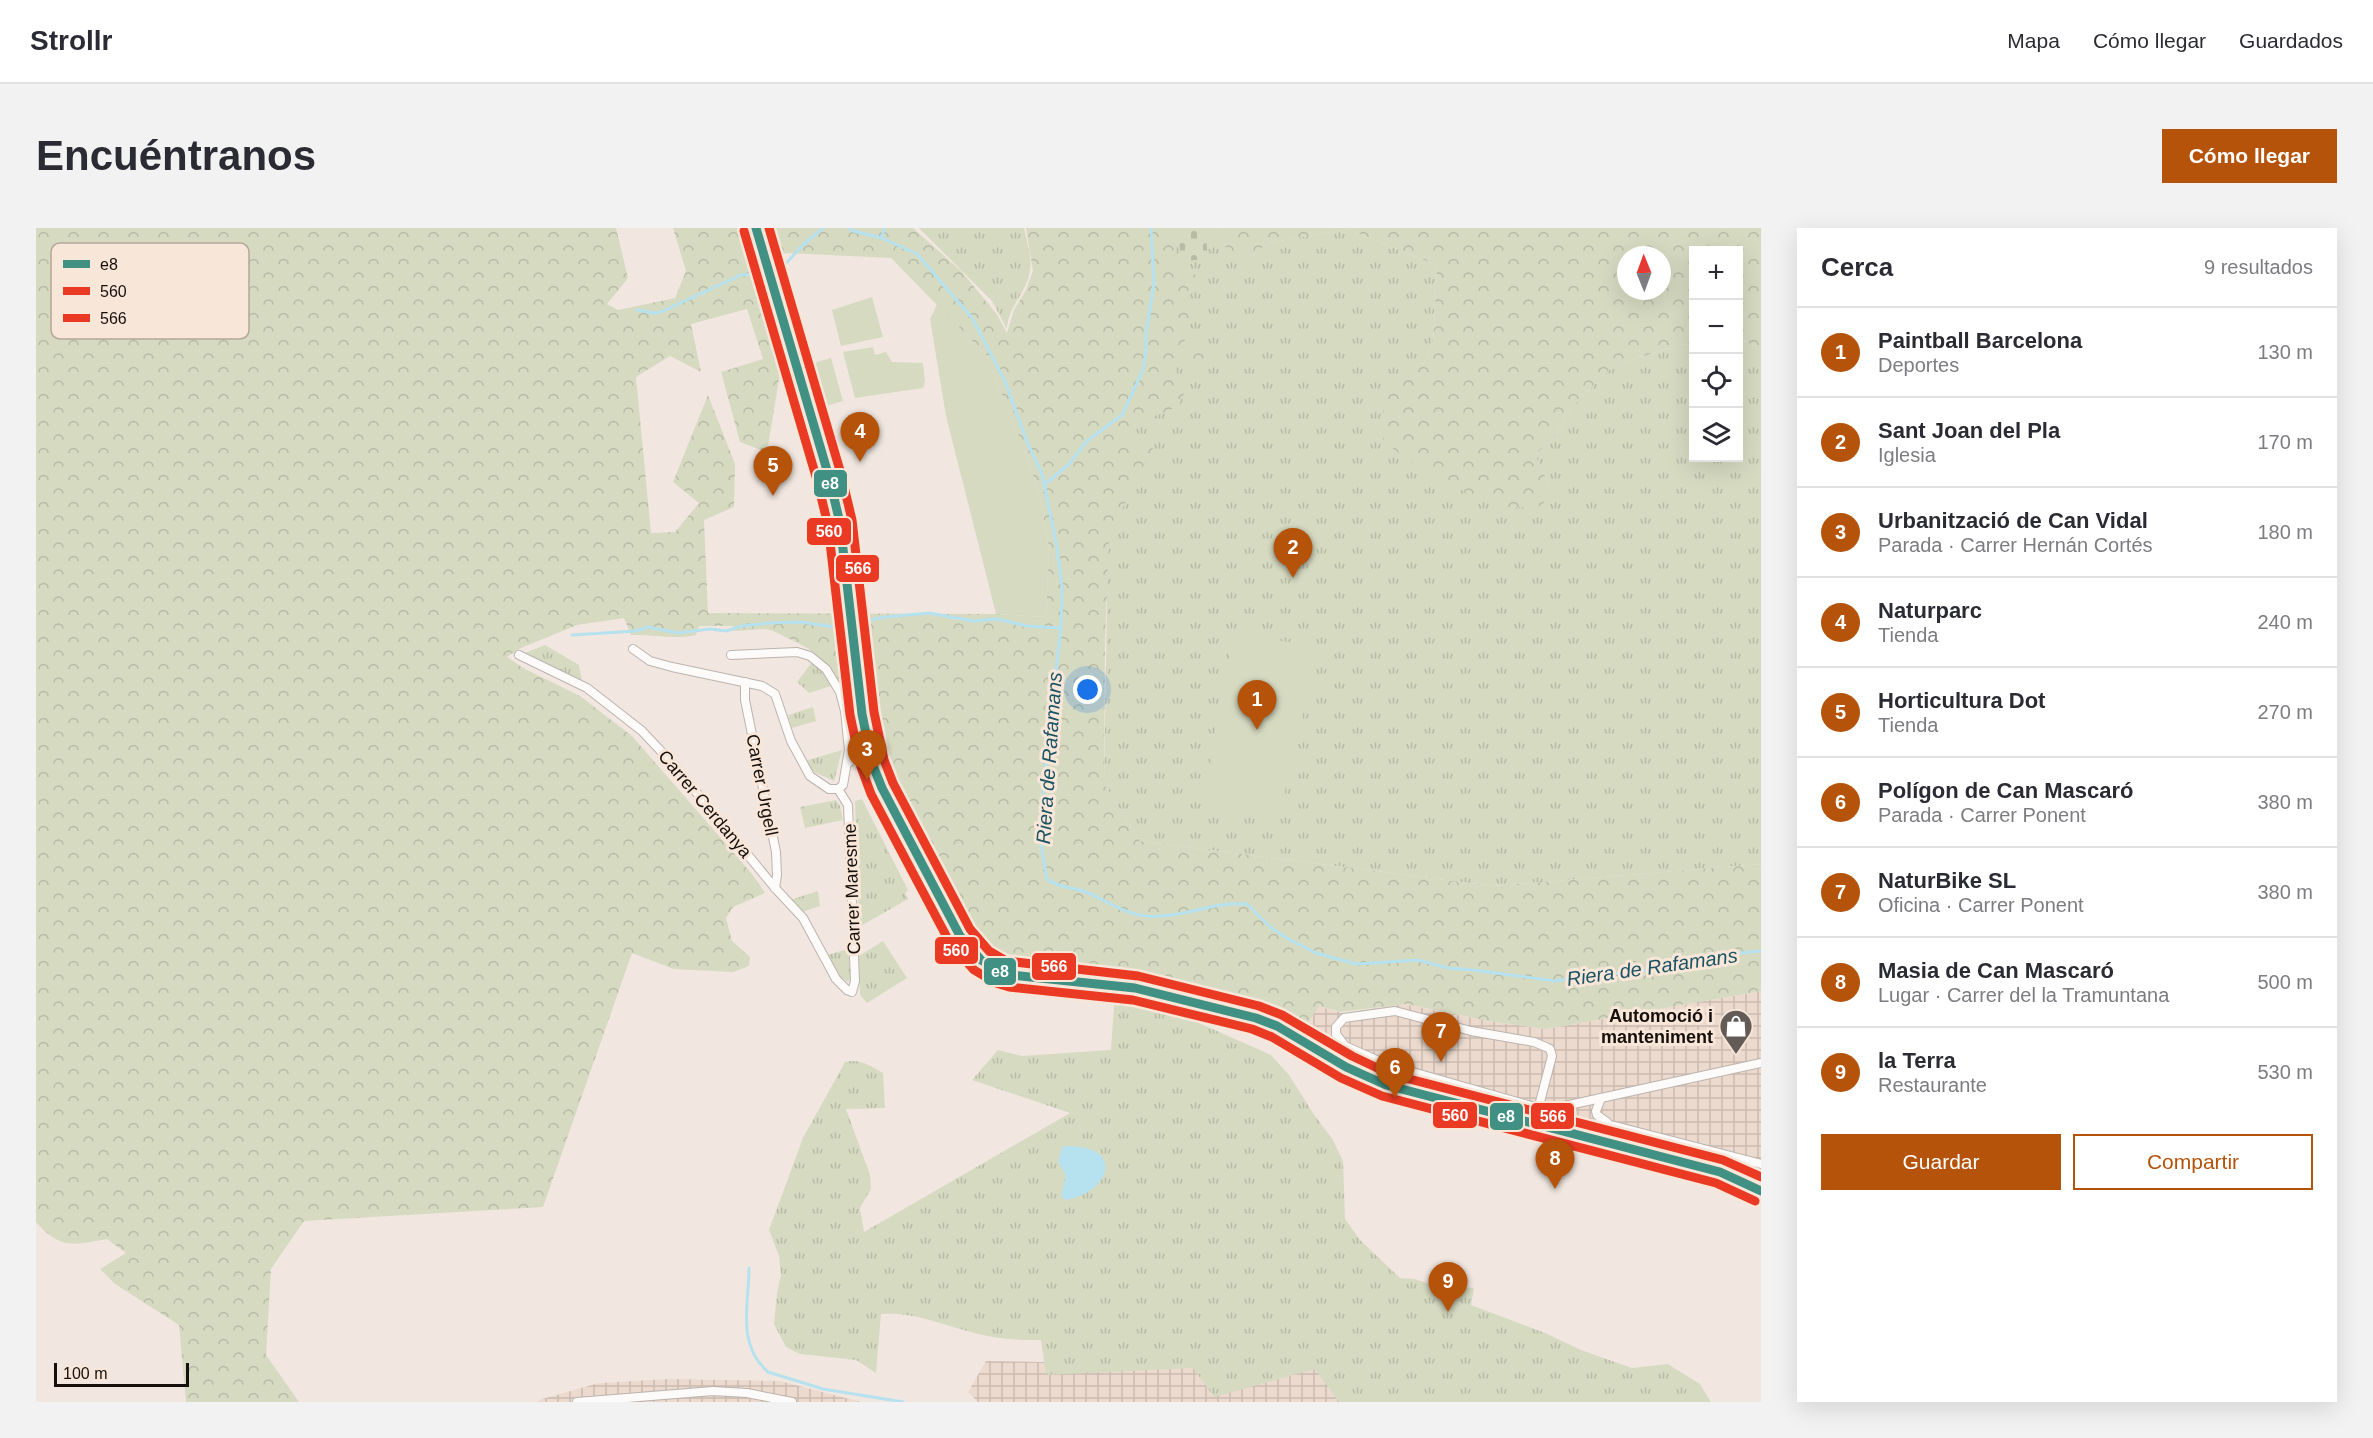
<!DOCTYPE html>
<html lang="es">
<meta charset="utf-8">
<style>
body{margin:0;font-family:Arial,sans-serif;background:#f2f2f3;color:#2b2b33}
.controls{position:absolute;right:18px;top:18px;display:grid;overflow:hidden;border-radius:0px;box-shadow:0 6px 24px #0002}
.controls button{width:54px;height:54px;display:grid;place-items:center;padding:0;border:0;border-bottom:2px solid #e1e1e2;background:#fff;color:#2b2b33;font:30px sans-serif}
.compass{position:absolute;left:1581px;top:18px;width:54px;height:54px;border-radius:50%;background:#fff;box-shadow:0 6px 24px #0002;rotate:359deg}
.scale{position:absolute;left:18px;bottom:15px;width:135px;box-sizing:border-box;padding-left:6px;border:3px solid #16100c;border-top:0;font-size:16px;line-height:21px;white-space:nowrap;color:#16100c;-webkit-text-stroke:4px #f8e6d9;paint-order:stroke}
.you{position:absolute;left:1052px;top:462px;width:21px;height:21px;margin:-15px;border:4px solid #fff;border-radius:50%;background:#1a73e8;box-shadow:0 0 0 9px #1a73e833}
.badge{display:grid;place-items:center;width:39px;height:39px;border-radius:50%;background:#b45309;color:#fff;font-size:20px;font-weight:700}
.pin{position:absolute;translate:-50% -50px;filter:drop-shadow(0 2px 3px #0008)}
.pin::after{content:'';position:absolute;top:32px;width:21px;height:18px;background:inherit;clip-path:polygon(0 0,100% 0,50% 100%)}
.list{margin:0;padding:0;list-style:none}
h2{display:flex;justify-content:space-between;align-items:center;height:78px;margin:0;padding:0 24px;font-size:26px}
h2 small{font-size:20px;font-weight:400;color:#7c7c81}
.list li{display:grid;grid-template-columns:39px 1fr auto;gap:18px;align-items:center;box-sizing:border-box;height:90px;padding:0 24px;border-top:2px solid #e1e1e2}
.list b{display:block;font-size:22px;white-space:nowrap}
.list p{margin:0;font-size:20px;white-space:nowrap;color:#7c7c81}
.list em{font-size:20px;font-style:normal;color:#7c7c81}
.actions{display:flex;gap:12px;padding:18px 24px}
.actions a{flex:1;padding:14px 0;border:2px solid #b45309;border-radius:0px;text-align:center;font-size:21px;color:#b45309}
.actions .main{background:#b45309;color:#fff}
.icon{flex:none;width:33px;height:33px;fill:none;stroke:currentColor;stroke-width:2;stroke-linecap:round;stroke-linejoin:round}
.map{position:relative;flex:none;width:1725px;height:1174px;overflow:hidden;border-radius:0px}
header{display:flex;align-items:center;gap:36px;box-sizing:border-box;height:84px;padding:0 30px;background:#fff;border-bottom:2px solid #e1e1e2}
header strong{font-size:28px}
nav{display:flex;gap:33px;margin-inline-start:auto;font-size:21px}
.intro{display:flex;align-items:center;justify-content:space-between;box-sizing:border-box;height:144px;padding:0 36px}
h1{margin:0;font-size:42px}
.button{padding:15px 27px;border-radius:0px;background:#b45309;color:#fff;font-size:21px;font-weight:700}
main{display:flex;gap:36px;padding:0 36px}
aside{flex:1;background:#fff;border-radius:0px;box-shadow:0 6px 24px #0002}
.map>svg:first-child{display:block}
.industrial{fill:url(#industrial-grid)}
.grass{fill:url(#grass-tufts)}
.forest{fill:url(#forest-crowns);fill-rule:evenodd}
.cemetery{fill:url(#cemetery-stones)}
.garden{fill:#d6dac1}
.water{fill:#b6e1ee}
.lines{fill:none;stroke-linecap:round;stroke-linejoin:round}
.stream{stroke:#b6e1ee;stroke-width:3}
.street-casing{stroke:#bbb3ad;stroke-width:10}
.secondary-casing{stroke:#bbb3ad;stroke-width:14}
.street{stroke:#fdfbfa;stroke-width:8}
.secondary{stroke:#fdfbfa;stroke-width:10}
.bus-1-casing{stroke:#f8e6d9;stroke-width:14}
.bus-2-casing{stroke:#f8e6d9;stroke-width:14}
.bus-3-casing{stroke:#f8e6d9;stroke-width:14}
.bus-1{stroke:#409183;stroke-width:9}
.bus-2{stroke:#ea3a24;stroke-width:9}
.bus-3{stroke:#ea3a24;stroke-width:9}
.labels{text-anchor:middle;stroke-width:6;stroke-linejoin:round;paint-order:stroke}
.street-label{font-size:18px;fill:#16100c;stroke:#f8e6d9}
.poi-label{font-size:18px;font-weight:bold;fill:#16100c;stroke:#f8e6d9;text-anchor:end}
.water-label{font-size:20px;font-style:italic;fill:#1c5363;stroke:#f8e6d9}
.key{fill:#f8e6d9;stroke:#b4a69c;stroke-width:1.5}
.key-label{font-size:16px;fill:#16100c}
.line-badge{stroke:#f8e6d9;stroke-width:2}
.badge-label{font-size:16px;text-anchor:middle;font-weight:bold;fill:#fff}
</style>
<header>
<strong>Strollr</strong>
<nav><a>Mapa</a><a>Cómo llegar</a><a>Guardados</a></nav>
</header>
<div class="intro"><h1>Encuéntranos</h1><a class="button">Cómo llegar</a></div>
<main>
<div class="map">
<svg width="1725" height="1174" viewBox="0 0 1725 1174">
<defs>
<pattern id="industrial-grid" width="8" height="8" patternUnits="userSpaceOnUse" patternTransform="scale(1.5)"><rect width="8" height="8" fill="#ecdace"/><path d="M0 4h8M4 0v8" fill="none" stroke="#cabab0"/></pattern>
<pattern id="grass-tufts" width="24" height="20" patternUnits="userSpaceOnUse" patternTransform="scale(1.5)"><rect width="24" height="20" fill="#d6dac1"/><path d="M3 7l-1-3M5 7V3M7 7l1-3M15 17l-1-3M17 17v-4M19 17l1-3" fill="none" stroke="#b7baa5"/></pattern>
<pattern id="forest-crowns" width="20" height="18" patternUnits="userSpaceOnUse" patternTransform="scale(1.5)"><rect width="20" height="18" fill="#d6dac1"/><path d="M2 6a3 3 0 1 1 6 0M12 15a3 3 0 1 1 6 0" fill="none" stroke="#b7baa5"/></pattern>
<pattern id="cemetery-stones" width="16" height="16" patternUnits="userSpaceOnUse" patternTransform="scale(1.5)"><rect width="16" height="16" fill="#d6dac1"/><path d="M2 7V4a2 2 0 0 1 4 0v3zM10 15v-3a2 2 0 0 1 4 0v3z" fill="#b7baa5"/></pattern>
</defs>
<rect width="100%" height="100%" fill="#f1e7e0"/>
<g class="industrial">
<polygon points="1725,763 1725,944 1372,852 1330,837 1304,822 1272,795 1282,778 1306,785 1368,776 1452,793 1510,801"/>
<polygon points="950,1133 1164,1137 1287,1136 1316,1174 942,1174 932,1164"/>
<polygon points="632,1151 744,1153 825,1174 501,1174 503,1172 563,1155"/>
</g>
<g class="grass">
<path d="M 883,0 L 988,0 C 991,14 996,29 994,43 C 991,64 972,78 971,101 L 956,73 Z"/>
<polygon points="1122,0 1185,0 1193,29 1214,29 1233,15 1311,1 1401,37 1397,113 1387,138 1347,181 1347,213 1514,259 1499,227 1520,207 1534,181 1578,137 1645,117 1657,116 1658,230 1702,230 1702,112 1708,112 1725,123 1725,636 1456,658 1104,613 1068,556 1071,374 1034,269"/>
<polygon points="509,417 543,437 546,453 515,440 489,425"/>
<polygon points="776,434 793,449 798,457 773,465 761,454"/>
<polygon points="777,479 780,493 756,500 752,487"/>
<polygon points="806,522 798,553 778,544 769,533"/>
<polygon points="826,571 872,662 869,665 872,671 823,699 819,573"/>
<polygon points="800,572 804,578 807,592 769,600 764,579"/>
<polygon points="782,663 784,678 766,684 754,672"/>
<polygon points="847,713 871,750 831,775 824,767 823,728"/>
<polygon points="812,721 815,750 812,754 803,748 791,727"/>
<path d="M 1079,764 L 1123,772 L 1163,795 L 1235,827 L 1253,847 L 1279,888 L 1297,912 L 1307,933 L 1309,991 L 1324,1012 L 1364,1050 L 1378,1051 L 1397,1057 L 1438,1060 L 1435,1077 L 1509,1105 L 1545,1122 L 1596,1140 L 1632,1136 L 1664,1156 L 1675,1174 L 1303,1174 L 1279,1141 L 1178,1169 L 1157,1140 L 1010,1147 L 1005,1112 C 981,1112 959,1111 935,1104 C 903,1096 879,1084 845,1086 L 840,1145 L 820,1132 L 764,1126 L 750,1119 L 738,1096 L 741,1065 L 745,1047 L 743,1028 L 733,1002 L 767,910 L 809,834 C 823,830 835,838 847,845 L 849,880 L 810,881 L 834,947 L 835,961 L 824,980 L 828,1004 L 1034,885 L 936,852 L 962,822 L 986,828 L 1075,822 Z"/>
</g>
<g class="forest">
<path d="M 0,0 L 580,0 L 592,50 L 571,76 L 582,82 L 639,70 L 650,43 L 637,0 L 877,0 L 925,43 L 960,85 L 971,105 L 978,82 L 990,62 L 997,43 L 990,0 L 1139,0 L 1141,37 L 1160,47 L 1151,66 L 1154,107 L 1141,121 L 1154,119 L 1168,123 L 1168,131 L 1157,135 L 1139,131 L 1141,148 L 1150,146 C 1151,184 1132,183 1101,193 L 1095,220 L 1117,220 L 1073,307 L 1069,413 L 1068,556 L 1104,613 L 1456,658 L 1725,636 L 1725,763 L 1510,801 L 1452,793 L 1370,776 L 1304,784 L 1283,778 L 1272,795 L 1259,796 L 1234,786 L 1085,748 L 1047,745 L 1014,745 L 982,742 L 958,732 L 935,712 L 867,591 L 837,515 L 816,510 C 810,462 803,434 756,412 C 748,409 738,402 730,401 C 720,401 708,403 697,403 L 697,398 L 663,398 L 660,407 C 638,412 617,406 595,407 L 588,390 L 541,397 L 485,420 L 471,429 L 489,441 L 544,468 L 596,508 L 716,646 L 729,665 L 697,679 L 690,690 L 696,713 L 714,729 L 713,738 L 697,744 L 638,741 L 596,725 L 507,979 L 268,993 L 235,1041 L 230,1127 L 263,1174 L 150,1174 L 143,1097 L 79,1056 L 64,1041 L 90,1025 L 71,1011 C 37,1017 25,1022 0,994 ZM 750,25 L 855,30 L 950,127 L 988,222 L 1004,268 L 1013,320 L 1010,389 L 960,386 L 672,385 L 668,292 L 698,279 L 699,236 L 672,167 L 637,254 L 663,275 L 639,304 L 615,305 L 600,149 L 634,128 L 665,144 L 655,96 L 711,81 L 727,131 L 685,144 L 704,214 L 731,224 L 746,133 L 725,33 Z"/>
<path d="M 1185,0 L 1725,0 L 1725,123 L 1708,112 L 1703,112 L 1702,22 L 1658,22 L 1657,116 L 1645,117 L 1578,137 L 1534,181 L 1520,207 L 1499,227 L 1514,259 L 1506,278 L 1463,281 L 1388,244 L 1347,213 L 1347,181 L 1355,152 L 1387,138 L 1397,113 L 1401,37 L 1311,1 L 1233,15 L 1214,29 L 1192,29 ZM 1590,27 L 1626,27 L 1626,63 L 1590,63 Z"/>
</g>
<polygon class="cemetery" points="1142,0 1169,0 1172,31 1145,33"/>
<g class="garden">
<polygon points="836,69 847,109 805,118 796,82"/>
<polygon points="901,76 950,127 988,222 1004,268 1013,320 1010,389 960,386 910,188 894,91"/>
<polygon points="837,119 839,127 850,124 856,134 887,135 889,154 887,160 819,170 807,124"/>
<polygon points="795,130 807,173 787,179 774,136"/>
<polygon points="1192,406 1283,418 1243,589 1237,596 1170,577 1176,519 1194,429"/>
</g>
<path class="water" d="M 1027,918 C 1093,916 1073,966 1029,972 L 1025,968 L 1030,948 L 1022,933 Z"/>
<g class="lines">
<g class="stream">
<path d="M 813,0 L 817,3 L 846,10 L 881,26 L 936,90 L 969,153 L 991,214 L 1006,246 L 1021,319 L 1026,359 L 1025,399 L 1007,559 L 1009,592 L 1005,616 L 1011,651 C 1023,660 1036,659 1050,664 C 1069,672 1089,686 1110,688 C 1145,691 1177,673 1211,676 L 1235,700 L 1254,712 L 1280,725 L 1320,736 L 1382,732 L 1412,740 L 1437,742 L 1519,753 L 1566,745 L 1594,746 L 1692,726 L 1725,723"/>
<polyline points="846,10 848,0"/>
<polyline points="744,42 767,17 787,0"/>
<polyline points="601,82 617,85 625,84 705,47 723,46"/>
<polyline points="1008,257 1032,237 1051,213 1086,187 1107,142 1110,123 1110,107 1118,55 1115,0"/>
<polyline points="826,398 838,391 849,389 893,385 937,393 961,391 991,398 1024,400"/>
<polyline points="536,407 600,403 612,399 642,405 674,401 690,403 706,398 734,395 764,394 805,400"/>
<path d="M 713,1040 C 713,1076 700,1116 732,1144 L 787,1161 L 867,1174"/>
</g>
<defs>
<g id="street">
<polyline points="597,421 614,433 636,439 726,458 739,466 755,513 774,548 793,561 802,561 807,557 813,522 809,483 804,464 790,441 774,428 761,424 695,427"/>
<polyline points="483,427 551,460 606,503 636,535 739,660 767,690 800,751 811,762 816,764 819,753 812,577 802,561"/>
<polyline points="709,454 709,472 740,624 741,647 739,660"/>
<polyline points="813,517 830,512"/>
<polyline points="812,535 832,522"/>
<polyline points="1565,870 1560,883 1561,887 1571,894"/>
<polyline points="1506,881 1352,837 1309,818 1300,806 1300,799 1308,790 1359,783 1435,803 1498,814 1510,819 1514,821 1516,828 1504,874 1517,900 1553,895 1579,898 1725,936"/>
<polyline points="1465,884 1524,879 1725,835"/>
<polyline points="541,1174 677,1163 711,1165 756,1174"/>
</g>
<polyline id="secondary" points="720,0 793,249 804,295 826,486 836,535 846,560 924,708 945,732 965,744 975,747 1099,760 1220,790 1241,798 1310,839 1350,857 1684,944 1707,953 1725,963"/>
</defs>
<use href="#street" class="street-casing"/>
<use href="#secondary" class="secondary-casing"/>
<use href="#street" class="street"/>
<use href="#secondary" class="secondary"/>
<defs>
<polyline id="bus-1" points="720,0 793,249 804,295 826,486 836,535 846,560 924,708 945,732 965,744 975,747 1099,760 1220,790 1241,798 1310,839 1350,857 1684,944 1725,963"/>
<polyline id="bus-2" points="708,3 781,252 792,297 814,487 825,539 835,566 914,715 938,742 960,755 973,759 1097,772 1216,801 1236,809 1305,850 1346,868 1680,955 1719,973"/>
<polyline id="bus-3" points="733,0 805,246 816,292 838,484 848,532 857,555 934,701 953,723 970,733 1102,748 1223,778 1246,787 1316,828 1354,846 1687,932 1725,949"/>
</defs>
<use href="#bus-1" class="bus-1-casing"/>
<use href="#bus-2" class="bus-2-casing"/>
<use href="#bus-3" class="bus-3-casing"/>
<use href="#bus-1" class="bus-1"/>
<use href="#bus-2" class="bus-2"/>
<use href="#bus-3" class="bus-3"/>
</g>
<defs>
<symbol id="shop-pin" viewBox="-11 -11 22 30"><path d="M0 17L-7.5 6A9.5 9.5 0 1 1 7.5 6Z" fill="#635b56" stroke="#f8e6d9"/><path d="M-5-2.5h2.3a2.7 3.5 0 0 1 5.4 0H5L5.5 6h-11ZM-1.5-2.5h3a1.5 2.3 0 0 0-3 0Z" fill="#fff"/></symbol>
</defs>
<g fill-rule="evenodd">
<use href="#shop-pin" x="1681" y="779" width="38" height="52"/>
</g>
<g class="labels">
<g class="street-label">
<text transform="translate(726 557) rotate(79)" y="6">Carrer Urgell</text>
<text transform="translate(669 576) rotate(50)" y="6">Carrer Cerdanya</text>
<text transform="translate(816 661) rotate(-92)" y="6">Carrer Maresme</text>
</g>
<g class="poi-label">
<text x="1677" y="794">Automoció i<tspan x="1677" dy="21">manteniment</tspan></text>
</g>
<g class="water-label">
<text transform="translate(1013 530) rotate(-86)" y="7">Riera de Rafamans</text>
<text transform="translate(1616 739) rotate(-8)" y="7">Riera de Rafamans</text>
</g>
</g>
<rect x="15" y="15" width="198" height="96" rx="9" class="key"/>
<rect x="27" y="32" width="27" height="8" fill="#409183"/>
<rect x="27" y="59" width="27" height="8" fill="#ea3a24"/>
<rect x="27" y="86" width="27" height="8" fill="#ea3a24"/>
<g class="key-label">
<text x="64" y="42">e8</text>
<text x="64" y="69">560</text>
<text x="64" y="96">566</text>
</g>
<g class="line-badge">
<rect x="777" y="241" width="35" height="29" rx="6" fill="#409183"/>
<rect x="770" y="289" width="46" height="29" rx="6" fill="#ea3a24"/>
<rect x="799" y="326" width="45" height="29" rx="6" fill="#ea3a24"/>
<rect x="898" y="708" width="45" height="29" rx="6" fill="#ea3a24"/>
<rect x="995" y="724" width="46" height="29" rx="6" fill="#ea3a24"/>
<rect x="947" y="729" width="34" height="29" rx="6" fill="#409183"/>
<rect x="1396" y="873" width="46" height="28" rx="6" fill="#ea3a24"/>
<rect x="1494" y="874" width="45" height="28" rx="6" fill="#ea3a24"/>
<rect x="1453" y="874" width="35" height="29" rx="6" fill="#409183"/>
</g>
<g class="badge-label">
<text x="794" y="261">e8</text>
<text x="793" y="309">560</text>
<text x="822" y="346">566</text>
<text x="920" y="728">560</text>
<text x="1018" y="744">566</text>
<text x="964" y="749">e8</text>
<text x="1419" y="893">560</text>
<text x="1517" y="894">566</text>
<text x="1470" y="894">e8</text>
</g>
</svg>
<div class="controls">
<button>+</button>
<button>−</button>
<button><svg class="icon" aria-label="locate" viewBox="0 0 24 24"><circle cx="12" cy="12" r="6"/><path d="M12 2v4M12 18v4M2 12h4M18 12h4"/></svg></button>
<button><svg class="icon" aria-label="layers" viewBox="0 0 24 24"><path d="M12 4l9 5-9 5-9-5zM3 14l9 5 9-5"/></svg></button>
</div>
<svg class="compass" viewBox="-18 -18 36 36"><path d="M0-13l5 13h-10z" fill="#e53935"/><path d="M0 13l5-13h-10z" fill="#7c7c81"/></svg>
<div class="scale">100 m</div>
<div class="you"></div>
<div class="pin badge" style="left:1221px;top:502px">1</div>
<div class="pin badge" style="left:1257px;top:350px">2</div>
<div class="pin badge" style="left:831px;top:552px">3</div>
<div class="pin badge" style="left:824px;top:234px">4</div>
<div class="pin badge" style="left:737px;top:268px">5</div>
<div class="pin badge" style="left:1359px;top:870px">6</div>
<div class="pin badge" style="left:1405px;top:834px">7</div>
<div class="pin badge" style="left:1519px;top:961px">8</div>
<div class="pin badge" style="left:1412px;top:1084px">9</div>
</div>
<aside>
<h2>Cerca<small>9 resultados</small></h2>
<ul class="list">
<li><span class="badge">1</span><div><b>Paintball Barcelona</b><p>Deportes</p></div><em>130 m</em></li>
<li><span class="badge">2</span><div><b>Sant Joan del Pla</b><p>Iglesia</p></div><em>170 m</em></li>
<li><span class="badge">3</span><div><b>Urbanització de Can Vidal</b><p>Parada · Carrer Hernán Cortés</p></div><em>180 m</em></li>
<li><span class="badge">4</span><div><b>Naturparc</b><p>Tienda</p></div><em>240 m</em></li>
<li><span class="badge">5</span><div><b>Horticultura Dot</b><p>Tienda</p></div><em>270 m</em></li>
<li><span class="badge">6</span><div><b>Polígon de Can Mascaró</b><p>Parada · Carrer Ponent</p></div><em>380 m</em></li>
<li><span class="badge">7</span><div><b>NaturBike SL</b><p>Oficina · Carrer Ponent</p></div><em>380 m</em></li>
<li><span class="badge">8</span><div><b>Masia de Can Mascaró</b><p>Lugar · Carrer del la Tramuntana</p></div><em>500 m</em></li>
<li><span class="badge">9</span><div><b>la Terra</b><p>Restaurante</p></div><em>530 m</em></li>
</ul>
<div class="actions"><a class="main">Guardar</a><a>Compartir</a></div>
</aside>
</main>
